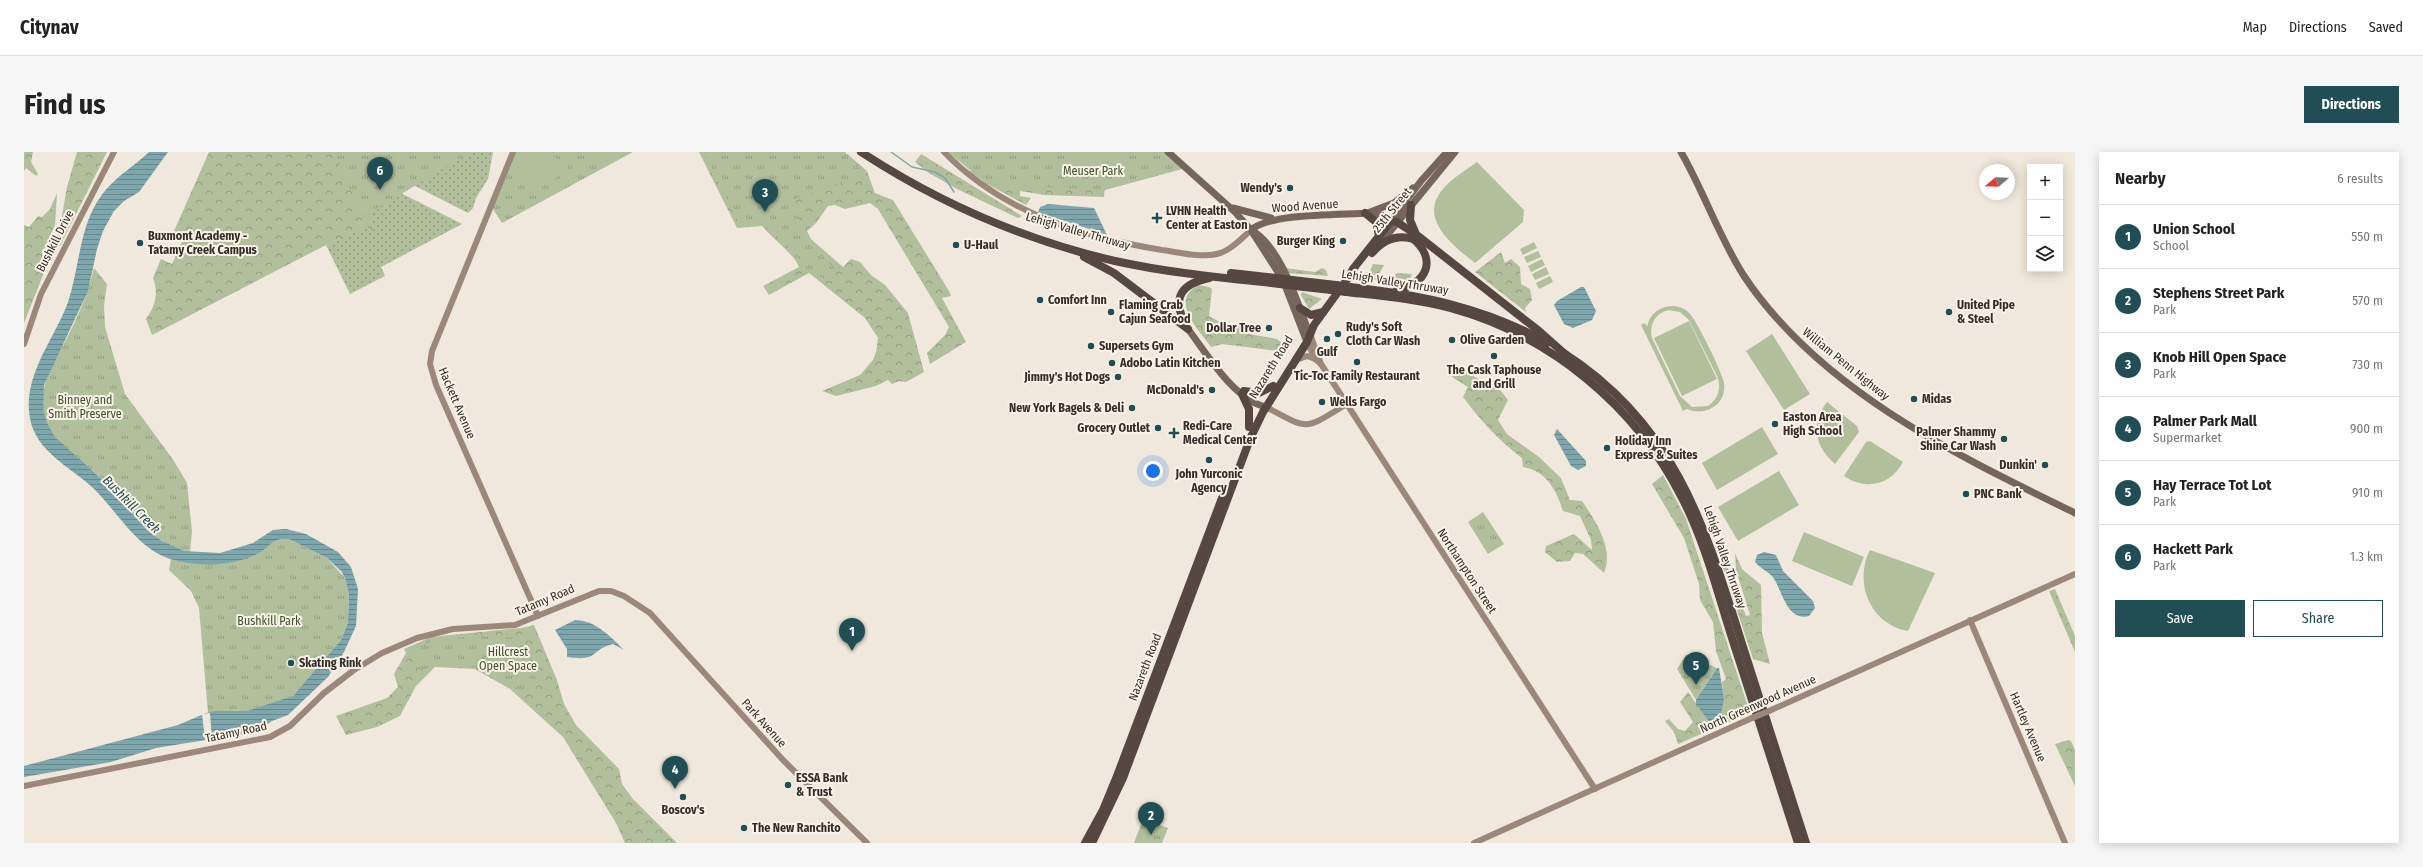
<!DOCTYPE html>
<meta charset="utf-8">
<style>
body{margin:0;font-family:"Fira Sans Condensed",sans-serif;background:#f6f6f6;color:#222}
.controls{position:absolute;right:12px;top:12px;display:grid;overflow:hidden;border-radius:0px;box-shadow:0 2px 10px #0003}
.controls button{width:36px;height:36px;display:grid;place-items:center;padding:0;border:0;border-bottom:1px solid #e0e0e0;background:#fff;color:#222;font:20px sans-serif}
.compass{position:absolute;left:1955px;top:12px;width:36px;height:36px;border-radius:50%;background:#fff;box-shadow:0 2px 10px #0003;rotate:251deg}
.you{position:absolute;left:1129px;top:319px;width:14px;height:14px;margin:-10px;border:3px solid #fff;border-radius:50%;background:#1a73e8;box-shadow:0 0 0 6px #1a73e833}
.badge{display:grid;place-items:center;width:26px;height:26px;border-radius:50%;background:#204e54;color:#fff;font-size:13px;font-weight:700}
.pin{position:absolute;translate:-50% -33px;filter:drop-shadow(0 1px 2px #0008)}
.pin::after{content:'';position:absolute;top:21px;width:14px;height:12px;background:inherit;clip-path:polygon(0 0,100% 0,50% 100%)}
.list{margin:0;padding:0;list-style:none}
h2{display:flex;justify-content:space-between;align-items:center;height:52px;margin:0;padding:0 16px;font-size:17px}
h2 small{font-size:13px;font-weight:400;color:#767676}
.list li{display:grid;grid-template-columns:26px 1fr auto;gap:12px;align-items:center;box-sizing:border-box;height:64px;padding:0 16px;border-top:1px solid #e0e0e0}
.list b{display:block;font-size:15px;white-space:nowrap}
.list p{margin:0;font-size:13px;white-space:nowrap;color:#767676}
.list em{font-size:13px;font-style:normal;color:#767676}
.actions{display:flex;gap:8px;padding:12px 16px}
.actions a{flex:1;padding:9px 0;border:1px solid #204e54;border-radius:0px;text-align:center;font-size:14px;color:#204e54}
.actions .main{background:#204e54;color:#fff}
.icon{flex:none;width:22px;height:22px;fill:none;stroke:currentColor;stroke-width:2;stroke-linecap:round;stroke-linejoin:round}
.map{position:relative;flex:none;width:2051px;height:691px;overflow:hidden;border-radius:0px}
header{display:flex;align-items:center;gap:24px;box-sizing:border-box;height:56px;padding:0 20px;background:#fff;border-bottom:1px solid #e0e0e0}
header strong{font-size:19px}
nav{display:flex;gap:22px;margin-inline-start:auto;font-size:14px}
.intro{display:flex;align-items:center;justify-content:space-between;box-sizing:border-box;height:96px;padding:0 24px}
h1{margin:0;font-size:28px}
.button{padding:10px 18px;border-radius:0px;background:#204e54;color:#fff;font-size:14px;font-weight:700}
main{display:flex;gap:24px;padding:0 24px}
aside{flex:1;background:#fff;border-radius:0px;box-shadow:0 2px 10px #0003}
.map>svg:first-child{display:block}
.grass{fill:url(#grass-dots)}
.forest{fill:url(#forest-crowns)}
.park{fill:url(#park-tufts)}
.garden{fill:#b1bf9d;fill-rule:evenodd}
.water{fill:url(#water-rules)}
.pier{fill:#f0e8dc}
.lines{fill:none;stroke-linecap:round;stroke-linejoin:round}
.stream{stroke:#7da7ac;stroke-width:1.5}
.secondary{stroke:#9b887a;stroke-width:6}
.primary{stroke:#76655a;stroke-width:7}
.highway{stroke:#564840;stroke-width:8}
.secondary-bridge{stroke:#9b887a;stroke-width:6}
.highway-bridge{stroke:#564840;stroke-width:8}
.poi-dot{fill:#204e54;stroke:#f8f2e8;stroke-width:1.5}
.labels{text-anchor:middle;stroke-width:4;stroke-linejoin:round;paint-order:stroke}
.park-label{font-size:12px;fill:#42522d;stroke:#f8f2e8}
.poi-label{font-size:12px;font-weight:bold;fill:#352d28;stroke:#f8f2e8;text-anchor:start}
.street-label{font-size:12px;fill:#352d28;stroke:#f8f2e8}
.water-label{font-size:13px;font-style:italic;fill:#204e54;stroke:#f8f2e8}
</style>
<header>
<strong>Citynav</strong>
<nav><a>Map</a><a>Directions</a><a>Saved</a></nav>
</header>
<div class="intro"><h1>Find us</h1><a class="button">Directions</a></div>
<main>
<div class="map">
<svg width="2051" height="691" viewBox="0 0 2051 691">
<defs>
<pattern id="grass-dots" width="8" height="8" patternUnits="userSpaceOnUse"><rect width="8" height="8" fill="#b1bf9d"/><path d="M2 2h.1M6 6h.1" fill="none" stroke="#919c80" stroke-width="1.8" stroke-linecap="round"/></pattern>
<pattern id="forest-crowns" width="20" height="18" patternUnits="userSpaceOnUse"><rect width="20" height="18" fill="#b1bf9d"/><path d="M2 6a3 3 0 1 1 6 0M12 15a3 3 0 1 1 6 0" fill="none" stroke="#919c80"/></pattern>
<pattern id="park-tufts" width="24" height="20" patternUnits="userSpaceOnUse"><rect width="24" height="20" fill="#b1bf9d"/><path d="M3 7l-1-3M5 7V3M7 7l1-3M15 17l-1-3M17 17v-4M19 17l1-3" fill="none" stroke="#919c80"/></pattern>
<pattern id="water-rules" width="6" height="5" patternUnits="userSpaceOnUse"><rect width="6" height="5" fill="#7da7ac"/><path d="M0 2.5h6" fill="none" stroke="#67888c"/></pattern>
</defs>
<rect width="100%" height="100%" fill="#f0e8dc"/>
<polygon class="grass" points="313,0 469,0 464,27 452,46 449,56 444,61 350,13 347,26 438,72 357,115 361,124 326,142 302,93 343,74 345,76"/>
<g class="forest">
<polygon points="0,0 9,0 7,10 14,22 12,24 2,16 0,19"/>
<polygon points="53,0 83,0 36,94 33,93 43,35"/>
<path d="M 185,0 L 313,0 L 335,37 L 351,77 L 347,78 L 343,75 L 302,93 L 128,183 L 122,167 C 131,154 135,141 129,126 L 137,107 L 148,112 L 160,85 L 150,79 Z"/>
<path d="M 675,0 L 821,0 L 843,19 L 851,41 L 869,48 L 925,139 L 927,144 L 918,146 L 942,190 L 906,212 L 903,201 L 921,183 L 925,175 L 854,57 L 846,51 L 821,57 L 811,53 L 804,54 L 792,71 L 783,79 L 787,87 L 819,115 L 827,107 L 836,110 L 847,123 L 861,133 L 884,161 L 900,220 L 882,230 L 875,229 L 868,232 L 864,228 L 852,234 L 812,244 L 798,239 L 836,223 L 849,208 L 852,200 L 854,186 L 841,166 L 785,121 L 745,143 L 739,134 L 775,115 C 771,103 748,86 738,74 L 713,76 Z"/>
<polygon points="897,2 998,64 994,66 931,36 905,21 891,10"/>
<polygon points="945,19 1081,35 1080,45 1020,43 996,39 996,44 1007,46 1002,53 963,32"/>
<polygon points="33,41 31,73 18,103 21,118 0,171 0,73 5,75 14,64 18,65 26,57"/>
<polygon points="1477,100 1481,111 1487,107 1496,115 1497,132 1506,137 1508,148 1501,156 1502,160 1451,120"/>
<polygon points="1349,112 1360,113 1355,122 1365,126 1374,121 1388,122 1386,127 1378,130 1337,127 1336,123 1346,119"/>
<polygon points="1262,116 1291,120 1298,116 1302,118 1304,124 1264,121"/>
<path d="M 1174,133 L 1185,135 L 1188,137 L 1185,164 L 1194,169 L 1228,177 L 1225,182 L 1253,187 L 1264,196 L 1261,200 L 1198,192 L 1187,195 C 1175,178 1145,149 1174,133 Z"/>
<polygon points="1278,140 1298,147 1285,157 1277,143"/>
<path d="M 1430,217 L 1436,217 L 1477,239 L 1484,248 L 1474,268 L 1483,282 L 1515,305 L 1537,326 L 1546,348 L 1558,349 C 1572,370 1590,396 1580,421 L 1559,402 L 1551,401 L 1546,409 L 1533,410 L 1521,400 L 1522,394 L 1550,382 L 1568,398 L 1567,388 L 1556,364 L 1539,359 C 1533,338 1521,318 1499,315 L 1498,306 C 1474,288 1457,269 1439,245 L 1444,235 L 1428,225 Z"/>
<polygon points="1639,323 1662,367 1726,561 1654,592 1650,580 1641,569 1645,567 1654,577 1661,579 1669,570 1656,550 1664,540 1686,571 1700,546 1698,530 1702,527 1692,499 1689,470 1676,448 1675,432 1660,386 1628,332"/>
<polygon points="1691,391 1695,392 1722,464 1726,463 1712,418 1711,401 1718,417 1737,433 1738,481 1746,512 1729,507"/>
<polygon points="2031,437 2051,484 2051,500 2025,439"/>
<polygon points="510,473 533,528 540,552 552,573 595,617 598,632 609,647 653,691 601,691 592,671 539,585 486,537 451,517 411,515 392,534 376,564 353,575 322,583 312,564 363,546 374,535 370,522 382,501 380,497 407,485 497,476"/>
<polygon points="2044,588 2047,589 2051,598 2051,634 2031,592"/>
</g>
<g class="park">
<polygon points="310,0 447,0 339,65"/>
<polygon points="489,0 609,0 478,71 467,54"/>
<path d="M 680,0 L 818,0 L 842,21 L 768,48 C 777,76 788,97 811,116 L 805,129 L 782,118 L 774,105 L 739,71 L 716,73 Z"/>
<polygon points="924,0 1144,0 1162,16 1081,38 963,32"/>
<path d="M 70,116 L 83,132 L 80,154 L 81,175 L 101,242 L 150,309 L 163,331 L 168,379 L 166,401 C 127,392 112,362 86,335 C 69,316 40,300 27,279 C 4,244 32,209 47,178 C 57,158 65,137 70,116 Z"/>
<polygon points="1459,360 1480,392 1464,402 1444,370"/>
<path d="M 265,387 L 303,406 L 321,426 L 325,443 L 324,469 L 317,488 L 279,534 L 265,547 L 223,559 L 184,561 L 175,456 L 167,439 L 145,418 L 147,407 C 174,413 204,415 230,403 C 246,396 243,387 265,387 Z"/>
<polygon points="449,484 498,486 511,520 513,544 493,536 458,516 411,512 398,519 389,497 407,489"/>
<polygon points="1662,503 1693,516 1672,548 1653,517"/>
<polygon points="1119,667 1144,676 1138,691 1110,691"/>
</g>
<g class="garden">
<path d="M 503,0 L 525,0 L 544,16 C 527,32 506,39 487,22 Z"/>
<polygon points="566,0 593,0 578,12"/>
<polygon points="1081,0 1099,0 1101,19 1055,23 1053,2"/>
<polygon points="1052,3 1053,19 1043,20 1042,4"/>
<path d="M 1453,10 L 1500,58 L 1499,70 L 1451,111 C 1430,94 1393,67 1419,37 C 1428,26 1442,18 1453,10 Z"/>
<polygon points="1510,90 1513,96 1499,103 1496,97"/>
<polygon points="1514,99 1517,105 1503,111 1500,105"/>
<polygon points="1518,107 1521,113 1507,120 1504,114"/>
<polygon points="1522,115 1525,122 1511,128 1508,122"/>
<polygon points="1526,124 1529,130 1515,137 1512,131"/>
<path d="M 1650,154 C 1657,155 1662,157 1666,162 C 1674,171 1698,220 1700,231 C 1703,253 1681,265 1663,257 L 1659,259 L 1617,173 L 1621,171 L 1623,175 C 1626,161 1636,154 1650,154 ZM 1645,158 L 1656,160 L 1665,168 L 1694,226 C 1697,237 1694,247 1684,254 L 1668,255 L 1656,244 L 1628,186 C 1625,173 1631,161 1645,158 Z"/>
<polygon points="1665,169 1693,227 1658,244 1630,186"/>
<polygon points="1748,182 1786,242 1760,258 1722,199"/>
<path d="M 1803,250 L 1833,274 L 1835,280 L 1811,312 C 1791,295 1786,272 1803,250 Z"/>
<polygon points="1738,275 1754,302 1693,338 1678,311"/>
<path d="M 1846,289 L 1879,310 C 1867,333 1842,339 1820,324 L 1842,290 Z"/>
<polygon points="1755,319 1775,353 1714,389 1694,355"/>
<polygon points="1780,380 1840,405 1828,434 1768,409"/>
<path d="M 1846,398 L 1911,421 L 1884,479 C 1847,473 1829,431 1846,398 Z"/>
<polygon points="1116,676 1126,680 1122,691 1111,691"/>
</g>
<g class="water">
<path d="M 125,0 L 144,0 L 115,40 L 100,49 L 90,59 L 79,79 L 73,97 L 64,139 L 20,233 L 19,257 L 23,271 L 31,285 L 82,331 L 123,378 L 138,389 L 160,399 L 196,401 L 229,391 L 249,378 L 262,377 L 282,382 L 314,400 L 327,415 L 334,437 L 332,474 L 320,500 L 304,525 L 264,563 L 248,569 L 232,580 L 132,596 L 87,610 L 0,625 L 0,614 L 154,573 L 182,561 L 191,559 L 223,559 L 269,544 L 317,488 L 324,470 L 325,443 L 321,426 L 317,419 L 303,406 L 265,387 C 245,387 249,393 235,401 C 210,415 173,415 146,407 C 115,397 95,363 74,341 C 53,318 16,304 7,271 C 4,259 4,246 7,234 C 14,204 34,178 44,150 C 55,117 55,80 73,50 C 88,26 106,18 125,0 Z"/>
<polygon points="1024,52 1070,56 1083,83 1014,60 1016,55"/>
<polygon points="1557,135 1560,135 1572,159 1568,168 1549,176 1540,172 1530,153 1533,149"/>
<polygon points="1533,277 1562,309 1562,314 1554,318 1547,314 1530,283"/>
<path d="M 1740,400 L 1752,403 L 1759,419 L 1789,449 L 1791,456 L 1785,464 C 1762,470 1758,436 1748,424 C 1743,419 1736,416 1731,410 L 1733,403 Z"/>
<path d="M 551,468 C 571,468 587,485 600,498 L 589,492 C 565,498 576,510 543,505 L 543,497 L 531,478 Z"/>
<polygon points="1693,516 1695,516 1700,546 1696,567 1686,571 1672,552 1672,548"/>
</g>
<polygon class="pier" points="186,561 188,587 181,588 178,562"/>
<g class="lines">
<polyline class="stream" points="867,0 888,15 911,20 921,26 930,40"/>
<g class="secondary">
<polyline points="489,0 408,199 406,212 412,233 514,464"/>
<path d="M 920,0 C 978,60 1058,85 1138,98 C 1155,100 1175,106 1193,102 C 1206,99 1217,87 1227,78"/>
<polyline points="1286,182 1297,212"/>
<polyline points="1283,190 1291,207 1297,212 1571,637"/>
<polyline points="0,192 17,142 90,0"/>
<polyline points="1272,208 1283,204 1291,207"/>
<path d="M 1242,255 C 1287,279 1279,278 1323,252"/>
<polyline points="1946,468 2041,691"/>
<polyline points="1745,559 2051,422"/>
<polyline points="0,634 246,585 266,574 300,541 330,518 358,501 393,486 429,477 491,473 575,439 587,439 600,444 626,461 759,608 843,691"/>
<polyline points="1450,691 1728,566"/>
</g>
<g class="primary">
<polyline points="1144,0 1211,60 1227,78 1259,128 1283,190"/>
<path d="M 1657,0 C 1680,40 1695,85 1720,124 C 1796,238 1932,303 2051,361"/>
<polyline points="1209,56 1247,66"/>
<polyline points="1346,60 1370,51 1389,36"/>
<polyline points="1367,69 1397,29 1423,0"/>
<path d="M 1227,78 C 1245,61 1317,63 1345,61 L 1357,63 L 1370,72"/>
<path d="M 1227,78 C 1256,93 1274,152 1285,181"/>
<polyline points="1355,93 1431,0"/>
<path d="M 1164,177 C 1183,202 1210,248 1242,255"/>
</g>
<g class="highway">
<path d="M 837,0 C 915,51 1000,88 1091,109 C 1145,121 1201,126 1256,132"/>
<polyline points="1387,53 1386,68 1392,82"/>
<polyline points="1341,61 1352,70 1355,84"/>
<path d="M 1348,101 C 1359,88 1373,82 1390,87"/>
<polyline points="1060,105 1090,121 1164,177"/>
<polyline points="1207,121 1252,126"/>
<polyline points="1268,128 1312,133"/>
<polyline points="1271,134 1307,138"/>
<path d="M 1326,135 C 1396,143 1461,155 1523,191"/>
<path d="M 1373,138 C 1403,132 1414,107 1388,86"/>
<path d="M 1322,140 C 1357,144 1392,147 1426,156 C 1526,183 1612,254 1658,346 C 1681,390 1693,439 1708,486 C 1730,554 1752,623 1774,691"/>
<polyline points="1276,156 1287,163 1299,160"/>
<path d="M 1162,173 C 1147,146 1157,132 1185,126"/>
<path d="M 1538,200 C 1653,273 1682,377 1720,498 C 1741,563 1762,627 1782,691"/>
<polyline points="1220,239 1235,241 1249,234"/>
<polyline points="1218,242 1225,257 1225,275"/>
<polyline points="1061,691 1079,658 1093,624 1198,346"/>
<polyline points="1068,691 1099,626 1226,287 1239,260 1283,190 1290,173 1322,129 1329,117 1367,69 1373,70 1394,84 1515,179 1542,203"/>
</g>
<polyline class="secondary-bridge" points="1728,566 1745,559"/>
<g class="highway-bridge">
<polyline points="1252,126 1268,128"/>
<polyline points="1256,132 1271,134"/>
<polyline points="1312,133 1326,135"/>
<polyline points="1307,138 1322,140"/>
</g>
</g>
<g class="poi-dot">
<circle cx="1266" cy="36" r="4"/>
<path d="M1131 60h4v4h4v4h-4v4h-4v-4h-4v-4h4z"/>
<circle cx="1319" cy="89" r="4"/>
<circle cx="116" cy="91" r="4"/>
<circle cx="932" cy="93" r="4"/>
<circle cx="1016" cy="148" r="4"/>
<circle cx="1087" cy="160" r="4"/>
<circle cx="1925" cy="160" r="4"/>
<circle cx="1245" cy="176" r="4"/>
<circle cx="1314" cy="182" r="4"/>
<circle cx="1303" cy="187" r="4"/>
<circle cx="1428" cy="188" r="4"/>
<circle cx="1067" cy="194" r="4"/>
<circle cx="1470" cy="204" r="4"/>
<circle cx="1333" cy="210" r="4"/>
<circle cx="1088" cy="211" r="4"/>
<circle cx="1094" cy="225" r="4"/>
<circle cx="1188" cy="238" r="4"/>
<circle cx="1890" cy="247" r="4"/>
<circle cx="1298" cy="250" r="4"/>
<circle cx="1108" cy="256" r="4"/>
<circle cx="1751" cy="272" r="4"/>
<circle cx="1134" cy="276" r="4"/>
<path d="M1148 275h4v4h4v4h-4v4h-4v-4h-4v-4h4z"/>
<circle cx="1980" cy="287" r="4"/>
<circle cx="1583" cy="296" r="4"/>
<circle cx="1185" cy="308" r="4"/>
<circle cx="2021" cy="313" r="4"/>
<circle cx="1942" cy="342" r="4"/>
<circle cx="267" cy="511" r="4"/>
<circle cx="764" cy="633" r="4"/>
<circle cx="659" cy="645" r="4"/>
<circle cx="720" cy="676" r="4"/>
</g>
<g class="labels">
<g class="park-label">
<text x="1069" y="23">Meuser Park</text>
<text x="61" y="252">Binney and<tspan x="61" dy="14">Smith Preserve</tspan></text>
<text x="245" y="473">Bushkill Park</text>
<text x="484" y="504">Hillcrest<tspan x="484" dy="14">Open Space</tspan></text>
</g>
<g class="poi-label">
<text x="1258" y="40" text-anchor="end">Wendy's</text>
<text x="1142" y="63">LVHN Health<tspan x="1142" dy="14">Center at Easton</tspan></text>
<text x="124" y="88">Buxmont Academy -<tspan x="124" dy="14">Tatamy Creek Campus</tspan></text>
<text x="1311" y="93" text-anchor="end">Burger King</text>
<text x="940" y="97">U-Haul</text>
<text x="1024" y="152">Comfort Inn</text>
<text x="1095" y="157">Flaming Crab<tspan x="1095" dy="14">Cajun Seafood</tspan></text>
<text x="1933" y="157">United Pipe<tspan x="1933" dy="14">&amp; Steel</tspan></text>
<text x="1322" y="179">Rudy's Soft<tspan x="1322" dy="14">Cloth Car Wash</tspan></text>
<text x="1237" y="180" text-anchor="end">Dollar Tree</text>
<text x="1436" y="192">Olive Garden</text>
<text x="1075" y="198">Supersets Gym</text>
<text x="1303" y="204" text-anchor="middle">Gulf</text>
<text x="1096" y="215">Adobo Latin Kitchen</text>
<text x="1470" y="222" text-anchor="middle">The Cask Taphouse<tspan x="1470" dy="14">and Grill</tspan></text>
<text x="1333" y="228" text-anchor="middle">Tic-Toc Family Restaurant</text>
<text x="1086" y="229" text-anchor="end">Jimmy's Hot Dogs</text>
<text x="1180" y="242" text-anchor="end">McDonald's</text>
<text x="1898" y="251">Midas</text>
<text x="1306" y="254">Wells Fargo</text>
<text x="1100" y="260" text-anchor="end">New York Bagels &amp; Deli</text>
<text x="1759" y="269">Easton Area<tspan x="1759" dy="14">High School</tspan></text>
<text x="1159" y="278">Redi-Care<tspan x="1159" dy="14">Medical Center</tspan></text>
<text x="1126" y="280" text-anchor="end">Grocery Outlet</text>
<text x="1972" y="284" text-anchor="end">Palmer Shammy<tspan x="1972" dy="14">Shine Car Wash</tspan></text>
<text x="1591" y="293">Holiday Inn<tspan x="1591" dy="14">Express &amp; Suites</tspan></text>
<text x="2013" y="317" text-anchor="end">Dunkin'</text>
<text x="1185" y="326" text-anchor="middle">John Yurconic<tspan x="1185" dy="14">Agency</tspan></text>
<text x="1950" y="346">PNC Bank</text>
<text x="275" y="515">Skating Rink</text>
<text x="772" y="630">ESSA Bank<tspan x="772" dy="14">&amp; Trust</tspan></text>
<text x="659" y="662" text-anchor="middle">Boscov's</text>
<text x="728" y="680">The New Ranchito</text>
</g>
<g class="street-label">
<text transform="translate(1281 54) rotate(-4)" y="4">Wood Avenue</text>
<text transform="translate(1368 58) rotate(-51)" y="4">25th Street</text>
<text transform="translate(1054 79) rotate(16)" y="4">Lehigh Valley Thruway</text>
<text transform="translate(31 89) rotate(-63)" y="4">Bushkill Drive</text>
<text transform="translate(1371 130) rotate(9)" y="4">Lehigh Valley Thruway</text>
<text transform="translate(1822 212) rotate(39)" y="4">William Penn Highway</text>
<text transform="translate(1247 215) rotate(-58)" y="4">Nazareth Road</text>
<text transform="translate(433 251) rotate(67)" y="4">Hackett Avenue</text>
<text transform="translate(1701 405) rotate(71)" y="4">Lehigh Valley Thruway</text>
<text transform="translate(1443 419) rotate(57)" y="4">Northampton Street</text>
<text transform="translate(521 448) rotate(-23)" y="4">Tatamy Road</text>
<text transform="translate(1121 515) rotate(-69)" y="4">Nazareth Road</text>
<text transform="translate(1734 552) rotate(-24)" y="4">North Greenwood Avenue</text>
<text transform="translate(740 571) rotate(48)" y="4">Park Avenue</text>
<text transform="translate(2004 575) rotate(67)" y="4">Hartley Avenue</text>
<text transform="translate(212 580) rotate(-12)" y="4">Tatamy Road</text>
</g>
<g class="water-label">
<text transform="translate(108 352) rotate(45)" y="5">Bushkill Creek</text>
</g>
</g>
</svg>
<div class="controls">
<button>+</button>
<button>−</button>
<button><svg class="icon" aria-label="layers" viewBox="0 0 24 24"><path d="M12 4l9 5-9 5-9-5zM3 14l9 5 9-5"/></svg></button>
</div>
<svg class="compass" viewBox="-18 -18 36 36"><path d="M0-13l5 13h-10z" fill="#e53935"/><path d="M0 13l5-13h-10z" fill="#767676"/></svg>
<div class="you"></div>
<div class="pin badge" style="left:828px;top:499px">1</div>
<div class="pin badge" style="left:1127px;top:683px">2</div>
<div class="pin badge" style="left:741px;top:60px">3</div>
<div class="pin badge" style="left:651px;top:637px">4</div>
<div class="pin badge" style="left:1672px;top:533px">5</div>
<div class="pin badge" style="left:356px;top:38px">6</div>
</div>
<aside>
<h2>Nearby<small>6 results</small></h2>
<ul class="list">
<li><span class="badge">1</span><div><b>Union School</b><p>School</p></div><em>550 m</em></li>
<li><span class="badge">2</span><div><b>Stephens Street Park</b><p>Park</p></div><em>570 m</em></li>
<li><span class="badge">3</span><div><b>Knob Hill Open Space</b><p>Park</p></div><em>730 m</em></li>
<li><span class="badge">4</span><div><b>Palmer Park Mall</b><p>Supermarket</p></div><em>900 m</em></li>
<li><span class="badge">5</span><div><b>Hay Terrace Tot Lot</b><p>Park</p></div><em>910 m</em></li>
<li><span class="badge">6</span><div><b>Hackett Park</b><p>Park</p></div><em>1.3 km</em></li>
</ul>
<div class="actions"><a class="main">Save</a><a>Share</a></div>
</aside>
</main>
